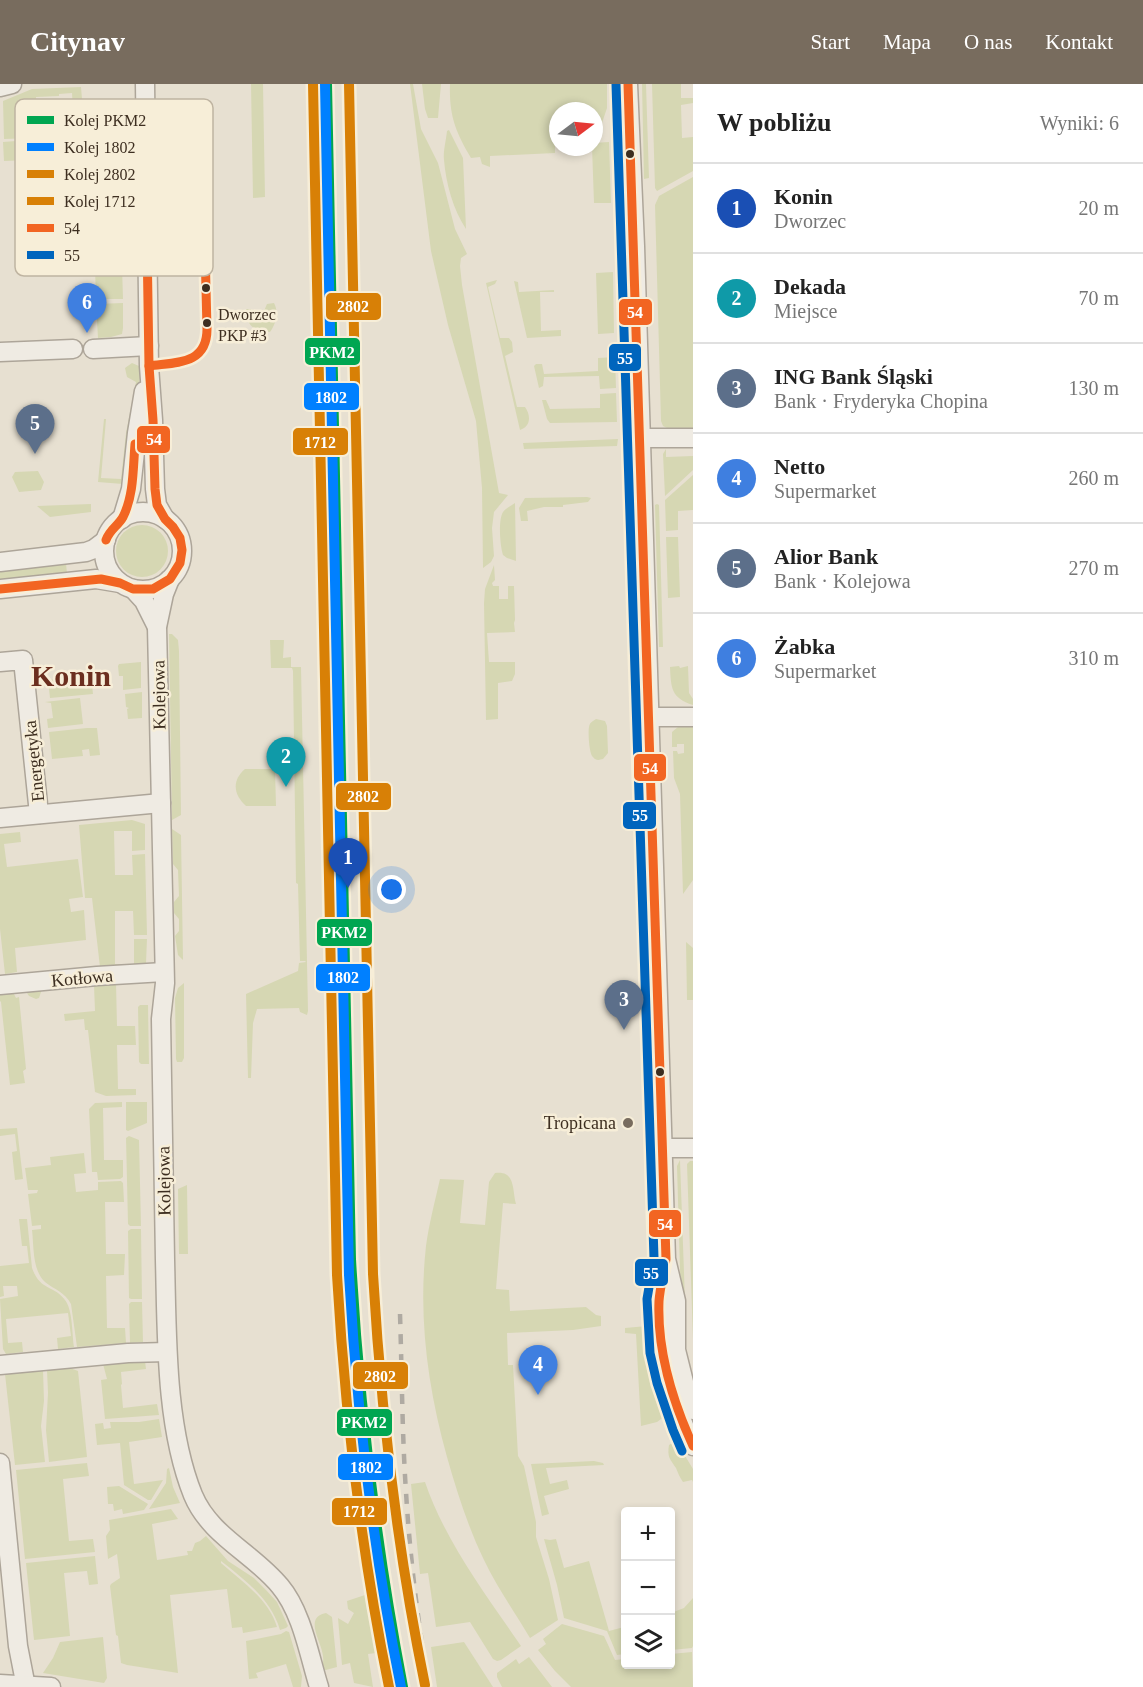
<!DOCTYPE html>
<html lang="pl">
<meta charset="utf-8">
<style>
body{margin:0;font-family:Georgia,serif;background:#f2f2f2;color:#222}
.controls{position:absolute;right:18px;bottom:18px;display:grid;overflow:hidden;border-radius:6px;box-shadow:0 3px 9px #0003}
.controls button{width:54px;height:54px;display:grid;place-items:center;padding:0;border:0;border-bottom:2px solid #e0e0e0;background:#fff;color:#222;font:30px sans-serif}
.compass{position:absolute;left:549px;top:18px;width:54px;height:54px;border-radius:50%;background:#fff;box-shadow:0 3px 9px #0003;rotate:74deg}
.you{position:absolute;left:392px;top:806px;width:21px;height:21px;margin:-15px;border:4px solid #fff;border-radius:50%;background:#1a73e8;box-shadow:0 0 0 9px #1a73e833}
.badge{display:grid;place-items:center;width:39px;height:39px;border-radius:50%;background:#786c5e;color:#fff;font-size:20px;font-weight:700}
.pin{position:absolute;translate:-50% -50px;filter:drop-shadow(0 2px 3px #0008)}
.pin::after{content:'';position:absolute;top:32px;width:21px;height:18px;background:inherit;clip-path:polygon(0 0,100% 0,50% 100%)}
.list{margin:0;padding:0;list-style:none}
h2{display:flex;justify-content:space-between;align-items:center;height:78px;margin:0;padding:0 24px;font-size:26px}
h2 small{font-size:20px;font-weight:400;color:#767676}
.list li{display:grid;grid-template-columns:39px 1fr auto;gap:18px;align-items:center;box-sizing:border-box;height:90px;padding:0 24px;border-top:2px solid #e0e0e0}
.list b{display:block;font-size:22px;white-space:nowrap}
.list p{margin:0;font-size:20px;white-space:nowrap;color:#767676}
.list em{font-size:20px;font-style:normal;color:#767676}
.icon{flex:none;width:33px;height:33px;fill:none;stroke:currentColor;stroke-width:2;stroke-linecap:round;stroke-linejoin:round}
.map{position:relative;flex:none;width:693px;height:1603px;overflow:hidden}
header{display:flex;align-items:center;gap:36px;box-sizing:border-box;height:84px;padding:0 30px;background:#786c5e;color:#fff}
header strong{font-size:28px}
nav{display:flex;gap:33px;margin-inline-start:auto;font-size:21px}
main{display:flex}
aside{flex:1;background:#fff}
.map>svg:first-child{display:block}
.green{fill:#d6d7b3}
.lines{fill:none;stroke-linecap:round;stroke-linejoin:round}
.minor-casing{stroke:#ada599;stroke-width:21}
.minor{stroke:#efebe3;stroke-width:18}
.rail{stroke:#afaaa2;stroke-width:4.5;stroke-dasharray:10 10;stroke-linecap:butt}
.bus-1-casing{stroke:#f7eed8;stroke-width:14}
.bus-2-casing{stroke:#f7eed8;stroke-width:14}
.bus-1{stroke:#f26522;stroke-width:9}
.bus-2{stroke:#0065bd;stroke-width:9}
.rail-1-casing{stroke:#f7eed8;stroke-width:15}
.rail-2-casing{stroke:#f7eed8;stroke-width:15}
.rail-3-casing{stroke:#f7eed8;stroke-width:15}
.rail-4-casing{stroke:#f7eed8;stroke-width:15}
.rail-1{stroke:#00a651;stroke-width:10}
.rail-2{stroke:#0080ff;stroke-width:10}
.rail-3{stroke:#d88006;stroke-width:10}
.rail-4{stroke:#d88006;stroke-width:10}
.bus-dot{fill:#3d2e20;stroke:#f7eed8;stroke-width:2}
.poi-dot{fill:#786c5e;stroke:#f7eed8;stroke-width:2}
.labels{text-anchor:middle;stroke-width:5;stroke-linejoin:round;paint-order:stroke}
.bus-label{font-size:16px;fill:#3d2e20;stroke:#f7eed8;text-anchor:start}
.street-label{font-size:18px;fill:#3d2e20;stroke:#f7eed8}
.poi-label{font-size:18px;fill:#3d2e20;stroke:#f7eed8;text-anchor:end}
.town-label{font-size:30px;font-weight:bold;fill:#6b2e1e;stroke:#f7eed8}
.key{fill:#f7eed8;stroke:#bfb4a1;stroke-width:1.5}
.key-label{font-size:16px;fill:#3d2e20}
.line-badge{stroke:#f7eed8;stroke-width:2}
.badge-label{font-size:16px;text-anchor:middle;font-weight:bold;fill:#fff}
</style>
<header>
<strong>Citynav</strong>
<nav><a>Start</a><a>Mapa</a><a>O nas</a><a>Kontakt</a></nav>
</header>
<main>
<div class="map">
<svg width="693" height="1603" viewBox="0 0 693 1603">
<rect width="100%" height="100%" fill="#e7e0d1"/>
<g class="green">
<polygon points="251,0 263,0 265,113 253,114"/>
<polygon points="410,0 413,0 421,45 438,79 455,145 467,170 461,174 460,182 462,201 499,409 508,411 494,428 492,444 494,472 491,478 483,484 482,404 476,337 448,241 431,167"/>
<polygon points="422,0 441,0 438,34 428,34 425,25"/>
<path d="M 450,0 L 607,0 L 607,24 L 601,42 L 594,44 L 594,27 L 558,27 L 558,48 L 555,48 L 555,69 L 490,72 L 490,83 L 482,80 L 480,73 L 471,74 C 455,47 449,31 450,0 Z"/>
<polygon points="642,0 646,0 649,94 644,95"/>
<polygon points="652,0 681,0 681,14 693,14 693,19 681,21 682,54 693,53 693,87 657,107 655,104"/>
<polygon points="81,3 83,27 73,27 72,9 59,10 59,12 36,13 37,50 35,54 4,55 3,17 32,5"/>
<path d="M 449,46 L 463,74 L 466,145 C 453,125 446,100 444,76 C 443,67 446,57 447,47 Z"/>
<polygon points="83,55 84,74 4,77 3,58 16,57 19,75 32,74 32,66 21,66 21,57"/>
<polygon points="609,58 611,119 594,119 592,63 594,63 594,59"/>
<polygon points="693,93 693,344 667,344 663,342 661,337 655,121 659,112"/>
<polygon points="619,168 622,168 627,331 623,340 617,169"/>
<polygon points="122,182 123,215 96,215 95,184"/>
<polygon points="613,188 614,249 598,250 596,189"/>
<path d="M 497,196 L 495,200 L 488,203 L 500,254 L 509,254 L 512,258 L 513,268 L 505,272 L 517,323 L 525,323 C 531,331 531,343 520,346 L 486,199 Z"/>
<polygon points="514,197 518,198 519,208 554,206 554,208 540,208 541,247 561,246 561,252 527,254"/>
<polygon points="123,219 123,244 122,250 111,253 98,254 96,220"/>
<path d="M 274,219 C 279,228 276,240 270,248 C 252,245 248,244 246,225 L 251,225 L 252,235 L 255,238 L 261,234 L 267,220 Z"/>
<polygon points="615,273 616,304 600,305 599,292 544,293 543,302 539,304 534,282 536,280 542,280 544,290 598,287 598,274"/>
<polygon points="132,279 139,282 141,289 129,348 123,400 98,398 104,335 106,335 101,394 121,395 126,349 136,298 127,293 125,284"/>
<polygon points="616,309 617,338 550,339 547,335 542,316 546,316 550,325 600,324 600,310"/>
<polygon points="618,355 617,362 524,365 523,359"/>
<polygon points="666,365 666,373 693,372 693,386 665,412 663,370"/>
<polygon points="38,387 44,398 41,406 19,408 12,393 15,388"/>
<polygon points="693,391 693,426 678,427 678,446 666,447 665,416"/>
<polygon points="587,413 591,414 588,418 563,421 563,423 544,423 527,427 528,437 521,437 519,424 525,414"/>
<path d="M 515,419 L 516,477 L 507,474 L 503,471 C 500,462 498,436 503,428 C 506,424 511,422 515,419 Z"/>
<polygon points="91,420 91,428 50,433 37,422"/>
<polygon points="657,420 659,421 663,563 659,563 655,421"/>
<circle cx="142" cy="467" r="26"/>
<polygon points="666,453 678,453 680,513 668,514"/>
<polygon points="66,479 67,490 0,498 0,486"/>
<polygon points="494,481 495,496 492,499 493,502 499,502 499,515 508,515 508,502 514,502 515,536 514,539 515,548 487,549 489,578 515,578 515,590 512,597 498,599 498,635 486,636 484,519 485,505"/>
<polygon points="169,550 172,550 178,556 179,567 181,731 172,736"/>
<polygon points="270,556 284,556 283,574 291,573 291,583 301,583 308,927 307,931 300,928 299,924 257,925 253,939 251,994 248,994 246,910 298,887 299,879 306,878 305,877 300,877 298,800 296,799 293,587 292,584 271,584"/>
<polygon points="141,578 141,604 123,606 123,592 119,592 118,582 119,580"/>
<path d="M 679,582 L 680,584 L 688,582 L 689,609 L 693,615 L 693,621 C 671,614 671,604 670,583 Z"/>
<polygon points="91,592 93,610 50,614 48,596"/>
<polygon points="142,608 142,634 128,635 127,625 129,624 126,623 125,610"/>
<polygon points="80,614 83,640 48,644 47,635 53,634 51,619 45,618"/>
<path d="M 596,635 L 605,637 L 607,642 L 608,669 L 603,675 C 599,676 596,677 593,673 C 589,670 588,647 589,643 C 590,638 592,638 596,635 Z"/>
<polygon points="678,643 693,643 693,796 683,810 680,710 674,694 673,667 677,667 678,670 684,669 684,660 677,660 677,663 672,663 672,648"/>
<polygon points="87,644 97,644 100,671 90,672 89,665 82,666 83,672 52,675 49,648"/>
<path d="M 245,685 L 275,685 L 276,722 L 246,722 C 234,711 231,697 245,685 Z"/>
<polygon points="132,736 145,740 145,766 132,767 132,747 114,747 115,791 133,791 132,771 145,770 147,851 134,851 133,827 115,827 115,880 134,880 134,855 147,855 146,879 139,883 100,883 92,814 85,814 79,741"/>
<polygon points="172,745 181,751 183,876 178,871 175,852 179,847 179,835 174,829 174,818 179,812 178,786 173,780"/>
<polygon points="20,748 21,758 4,760 7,783 78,775 83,813 69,815 71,828 84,826 86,856 15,864 17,888 5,890 0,845 0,750"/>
<polygon points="686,858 693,864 693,916 687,916"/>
<polygon points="116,899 117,942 135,942 136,961 117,961 118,1005 136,1005 136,1011 106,1012 95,1008 88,946 85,946 84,935 65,937 64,930 95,927 94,901 42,905 39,914 36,915 29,912 27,909 42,903"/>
<polygon points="184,899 184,974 182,978 177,978 176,975 175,914 178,904"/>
<polygon points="0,904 11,904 16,914 19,913 26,985 23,987 25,999 10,1001 1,918 0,917"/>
<polygon points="140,921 148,921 149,980 141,980 139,978 138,923"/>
<polygon points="122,1018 122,1023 103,1024 104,1076 123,1076 123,1093 120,1095 98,1096 97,1088 92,1088 89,1025 95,1019"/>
<polygon points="126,1018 147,1018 147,1039 128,1047 126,1046"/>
<polygon points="17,1044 23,1095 15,1096 12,1068 17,1067 15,1050 0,1052 0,1045"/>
<polygon points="129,1052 139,1056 141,1142 130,1142 128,1140 126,1054"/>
<path d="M 84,1069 L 86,1089 L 74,1090 L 76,1108 L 98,1106 L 98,1098 L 121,1097 L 123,1099 L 124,1118 L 105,1118 L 106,1170 L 125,1170 L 124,1191 L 106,1192 L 107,1244 L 125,1244 L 126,1259 L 77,1263 L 71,1220 C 65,1208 55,1206 45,1198 C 32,1186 34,1162 32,1146 L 41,1145 L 41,1141 L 32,1142 L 28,1110 L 37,1109 L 38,1106 L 28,1106 L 25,1084 L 51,1081 L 50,1073 Z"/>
<polygon points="680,1076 685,1217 681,1220 677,1082"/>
<polygon points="690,1077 693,1077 693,1255 687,1080"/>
<path d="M 495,1089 C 516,1086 512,1106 516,1120 L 503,1119 L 496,1205 L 509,1206 L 510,1227 L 586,1223 L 596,1231 L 601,1232 L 601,1242 L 573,1246 L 507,1249 L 508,1281 L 513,1281 L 518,1372 L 524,1382 L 536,1438 L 536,1453 L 549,1495 L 558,1536 L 530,1554 C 515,1529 497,1503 484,1476 C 468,1443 457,1408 447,1373 C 428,1304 418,1234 426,1162 C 429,1140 435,1117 440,1095 L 464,1096 L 460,1139 L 485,1141 L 489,1098 Z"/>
<polygon points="187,1101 188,1170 179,1170 178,1105"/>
<path d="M 19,1135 L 27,1135 L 32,1184 C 40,1207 54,1201 65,1216 C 73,1226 72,1251 74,1263 L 58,1265 L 57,1254 L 71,1252 L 68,1229 L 6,1235 L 8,1259 L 22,1258 L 23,1268 L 6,1270 L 3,1265 L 0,1215 L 18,1212 L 17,1202 L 3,1202 L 4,1212 L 0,1213 L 0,1182 L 29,1179 L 27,1162 L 22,1162 Z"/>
<polygon points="131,1145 141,1145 142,1215 131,1215 129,1214 128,1147"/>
<polygon points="131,1218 142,1218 143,1258 130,1259 129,1220"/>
<polygon points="647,1242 654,1298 665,1332 657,1338 641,1342 636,1250 625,1249 625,1244"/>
<polygon points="145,1277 146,1285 121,1288 122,1300 121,1301 123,1324 157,1320 159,1331 105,1335 101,1296 107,1295 103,1280"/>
<polygon points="70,1284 78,1287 87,1373 49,1378 46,1346 48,1309 47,1286"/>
<polygon points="43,1286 44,1317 41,1342 45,1378 15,1381 5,1290"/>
<polygon points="159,1335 162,1353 129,1358 134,1400 163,1396 151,1416 148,1416 124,1401 120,1359 97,1361 95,1340 103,1339 104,1345 111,1344 110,1338 139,1338"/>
<path d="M 676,1357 L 693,1385 L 693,1398 L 692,1396 L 683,1398 C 680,1394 678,1389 676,1384 C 670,1375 667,1373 669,1361 Z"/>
<polygon points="594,1377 603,1379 604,1381 546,1384 550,1400 567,1396 569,1405 544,1412 549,1430 542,1432 531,1380"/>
<polygon points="87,1379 89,1392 63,1395 69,1457 93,1455 95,1468 25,1475 16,1386"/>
<polygon points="169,1384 173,1403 180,1419 149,1425 166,1399 167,1385"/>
<path d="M 425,1398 C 445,1457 486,1511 521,1562 L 501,1576 L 497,1577 L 493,1575 L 470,1538 L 436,1543 L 428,1489 L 420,1490 L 411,1400 Z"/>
<polygon points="119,1402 148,1420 144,1426 123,1430 122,1425 114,1427 113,1420 108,1420 107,1403"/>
<path d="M 171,1425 L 178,1435 L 152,1440 L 157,1476 L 188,1471 L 187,1467 L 192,1467 L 195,1459 L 200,1457 L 206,1452 L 228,1477 L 254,1494 L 266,1506 L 277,1518 L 288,1542 L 286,1544 L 280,1546 C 271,1515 245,1496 221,1477 L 221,1479 C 241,1497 269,1515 277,1543 L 243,1549 L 242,1543 L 232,1544 L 227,1505 L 170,1511 L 178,1589 L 127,1581 L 121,1579 L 118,1552 L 116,1551 L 110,1502 L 111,1500 L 120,1494 L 117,1470 L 108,1475 L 106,1452 L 110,1446 L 109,1436 Z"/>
<polygon points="544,1455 550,1456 556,1455 564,1484 589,1477 609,1547 624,1543 625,1545 625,1570 617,1571 607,1547 564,1534 557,1501"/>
<polygon points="95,1472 98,1500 89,1501 87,1487 64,1489 70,1552 34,1556 26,1479"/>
<polygon points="368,1510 371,1515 385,1568 368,1570 373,1603 354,1599 350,1579 342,1581 338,1534 348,1540 354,1529 348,1525 347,1517"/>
<polygon points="693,1514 693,1562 692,1564 671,1566 671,1529 684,1524"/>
<path d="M 326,1529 L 332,1533 L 337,1583 L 322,1587 C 322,1582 324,1577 323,1572 C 322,1558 303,1533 326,1529 Z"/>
<polygon points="562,1540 604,1552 615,1576 625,1575 626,1580 670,1580 671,1570 692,1568 693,1603 571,1603 555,1587 538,1566 546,1560 543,1555"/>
<polygon points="286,1547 289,1548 302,1592 301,1603 293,1603 286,1580 256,1589 258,1594 249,1595 246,1557 281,1550"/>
<polygon points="103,1553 107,1594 104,1599 43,1589 53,1574 60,1558"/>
<polygon points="464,1558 493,1603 437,1603 431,1563"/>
<polygon points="529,1573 552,1603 502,1603 497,1593 497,1589 516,1575 519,1580"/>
</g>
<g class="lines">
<defs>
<g id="minor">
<polyline points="145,0 149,282 153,336 155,405 157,421 165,435"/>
<polyline points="628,0 635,162 666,1175 676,1217 676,1266 685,1302 693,1326"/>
<polyline points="0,3 12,0"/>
<polyline points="93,265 149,262"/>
<polyline points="0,268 73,265"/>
<polyline points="640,354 693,354"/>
<circle cx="143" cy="467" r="39"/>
<polyline points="122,435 131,405 137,349 144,307"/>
<polyline points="0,478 86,468 94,465 106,456"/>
<path d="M 170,495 L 164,510 L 157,543 L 165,899 L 161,935 C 162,1016 164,1096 165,1176 C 167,1250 165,1342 193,1411 C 210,1452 253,1469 280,1502 C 302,1528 309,1571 319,1603"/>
<polyline points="0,505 96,495 120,499"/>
<polyline points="133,505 144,517 157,543"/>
<polyline points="0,578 23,576 39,730"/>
<polyline points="649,633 693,633"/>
<polyline points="0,734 161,719"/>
<polyline points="0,901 97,892 164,888"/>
<polyline points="663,1064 693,1064"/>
<path d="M 664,1183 C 651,1246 666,1304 693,1362"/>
<polyline points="0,1281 128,1269 167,1268"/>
<polyline points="0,1379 18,1562 26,1603"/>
<polyline points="0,1600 51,1603"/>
</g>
</defs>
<use href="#minor" class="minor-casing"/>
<use href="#minor" class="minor"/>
<path class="rail" d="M 400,1230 C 402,1290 402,1349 406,1408 C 410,1474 418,1539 429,1603"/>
<defs>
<g id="bus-1">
<path d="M 628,0 L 666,1175 C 664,1189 660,1203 659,1217 C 657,1267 672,1316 693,1362"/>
<path d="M 145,30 L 193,29 L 202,34 L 206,48 L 203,84 L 207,245 C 207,281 176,278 149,282"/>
<path d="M 106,456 C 110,445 118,442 123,433 C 134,411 133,384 135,360"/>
<polyline points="0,505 101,495 120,499 133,505 153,505 170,495 180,479 182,466 180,454 173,443 165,435 157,421 155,405 153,336 149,282 145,30"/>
</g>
<polyline id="bus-2" points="616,0 654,1174 647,1215 650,1269 657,1299 673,1346 682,1367"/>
</defs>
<use href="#bus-1" class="bus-1-casing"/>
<use href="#bus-2" class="bus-2-casing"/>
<use href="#bus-1" class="bus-1"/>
<use href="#bus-2" class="bus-2"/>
<defs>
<path id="rail-1" d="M 327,0 L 351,1175 C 359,1319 376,1461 403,1603"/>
<path id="rail-2" d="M 325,0 L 349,1191 C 357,1330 373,1467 401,1603"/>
<path id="rail-3" d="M 349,0 L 373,1190 C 381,1328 397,1465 425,1601"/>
<path id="rail-4" d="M 313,0 L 337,1191 C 345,1330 361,1467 389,1603"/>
</defs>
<use href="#rail-1" class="rail-1-casing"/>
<use href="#rail-2" class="rail-2-casing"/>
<use href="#rail-3" class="rail-3-casing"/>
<use href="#rail-4" class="rail-4-casing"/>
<use href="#rail-1" class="rail-1"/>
<use href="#rail-2" class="rail-2"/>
<use href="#rail-3" class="rail-3"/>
<use href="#rail-4" class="rail-4"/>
</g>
<g class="bus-dot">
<circle cx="630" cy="70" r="5"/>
<circle cx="206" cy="204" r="5"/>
<circle cx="207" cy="239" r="5"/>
<circle cx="660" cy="988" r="5"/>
</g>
<circle class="poi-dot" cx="628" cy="1039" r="6"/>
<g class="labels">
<g class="bus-label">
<text x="218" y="236">Dworzec<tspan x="218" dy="21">PKP #3</tspan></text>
</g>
<g class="street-label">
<text transform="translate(159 611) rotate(-91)" y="6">Kolejowa</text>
<text transform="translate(34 677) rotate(-96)" y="6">Energetyka</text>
<text transform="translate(82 894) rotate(-5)" y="6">Kotłowa</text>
<text transform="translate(164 1097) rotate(-91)" y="6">Kolejowa</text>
</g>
<g class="poi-label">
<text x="616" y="1045">Tropicana</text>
</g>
<g class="town-label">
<text x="71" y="602">Konin</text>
</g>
</g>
<rect x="15" y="15" width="198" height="177" rx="9" class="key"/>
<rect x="27" y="32" width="27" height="8" fill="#00a651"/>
<rect x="27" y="59" width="27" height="8" fill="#0080ff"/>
<rect x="27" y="86" width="27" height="8" fill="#d88006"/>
<rect x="27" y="113" width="27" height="8" fill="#d88006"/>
<rect x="27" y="140" width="27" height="8" fill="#f26522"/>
<rect x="27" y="167" width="27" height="8" fill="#0065bd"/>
<g class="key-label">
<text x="64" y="42">Kolej PKM2</text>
<text x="64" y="69">Kolej 1802</text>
<text x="64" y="96">Kolej 2802</text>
<text x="64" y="123">Kolej 1712</text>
<text x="64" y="150">54</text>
<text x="64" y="177">55</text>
</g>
<g class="line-badge">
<rect x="325" y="208" width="57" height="29" rx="6" fill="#d88006"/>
<rect x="618" y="214" width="35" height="28" rx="6" fill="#f26522"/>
<rect x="304" y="253" width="57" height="29" rx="6" fill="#00a651"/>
<rect x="608" y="259" width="34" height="29" rx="6" fill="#0065bd"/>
<rect x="303" y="298" width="57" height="29" rx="6" fill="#0080ff"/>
<rect x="136" y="341" width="35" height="29" rx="6" fill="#f26522"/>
<rect x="292" y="343" width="57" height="29" rx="6" fill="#d88006"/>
<rect x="633" y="669" width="34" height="29" rx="6" fill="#f26522"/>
<rect x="335" y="698" width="57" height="29" rx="6" fill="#d88006"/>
<rect x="622" y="717" width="35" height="29" rx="6" fill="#0065bd"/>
<rect x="316" y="834" width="57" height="29" rx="6" fill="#00a651"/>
<rect x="315" y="879" width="56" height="29" rx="6" fill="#0080ff"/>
<rect x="648" y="1125" width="34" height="29" rx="6" fill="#f26522"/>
<rect x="634" y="1174" width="35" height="29" rx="6" fill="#0065bd"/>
<rect x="352" y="1277" width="57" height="29" rx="6" fill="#d88006"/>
<rect x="336" y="1324" width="57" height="29" rx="6" fill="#00a651"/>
<rect x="337" y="1369" width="57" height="28" rx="6" fill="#0080ff"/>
<rect x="331" y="1413" width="57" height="29" rx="6" fill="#d88006"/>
</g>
<g class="badge-label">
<text x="353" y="228">2802</text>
<text x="635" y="234">54</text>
<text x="332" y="274">PKM2</text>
<text x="625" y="280">55</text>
<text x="331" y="319">1802</text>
<text x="154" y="361">54</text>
<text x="320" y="364">1712</text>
<text x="650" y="690">54</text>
<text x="363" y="718">2802</text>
<text x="640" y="737">55</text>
<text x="344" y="854">PKM2</text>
<text x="343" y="899">1802</text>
<text x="665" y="1146">54</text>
<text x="651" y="1195">55</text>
<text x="380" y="1298">2802</text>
<text x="364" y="1344">PKM2</text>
<text x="366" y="1389">1802</text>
<text x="359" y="1433">1712</text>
</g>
</svg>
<div class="controls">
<button>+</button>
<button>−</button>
<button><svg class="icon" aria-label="layers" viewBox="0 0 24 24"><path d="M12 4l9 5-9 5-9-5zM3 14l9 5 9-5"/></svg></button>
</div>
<svg class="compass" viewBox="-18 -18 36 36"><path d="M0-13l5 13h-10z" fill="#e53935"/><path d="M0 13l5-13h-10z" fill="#767676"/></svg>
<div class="you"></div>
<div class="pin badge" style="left:348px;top:804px;background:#1a4fb4">1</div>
<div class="pin badge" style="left:286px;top:703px;background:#0f9aa8">2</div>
<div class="pin badge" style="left:624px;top:946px;background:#5c6f8a">3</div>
<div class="pin badge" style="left:538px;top:1311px;background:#3f7fe0">4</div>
<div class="pin badge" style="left:35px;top:370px;background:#5c6f8a">5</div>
<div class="pin badge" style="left:87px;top:249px;background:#3f7fe0">6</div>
</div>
<aside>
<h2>W pobliżu<small>Wyniki: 6</small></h2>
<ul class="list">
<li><span class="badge" style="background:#1a4fb4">1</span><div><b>Konin</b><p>Dworzec</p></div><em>20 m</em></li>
<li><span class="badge" style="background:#0f9aa8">2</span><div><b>Dekada</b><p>Miejsce</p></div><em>70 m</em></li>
<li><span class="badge" style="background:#5c6f8a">3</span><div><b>ING Bank Śląski</b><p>Bank · Fryderyka Chopina</p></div><em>130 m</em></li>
<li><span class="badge" style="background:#3f7fe0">4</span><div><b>Netto</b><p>Supermarket</p></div><em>260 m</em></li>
<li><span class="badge" style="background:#5c6f8a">5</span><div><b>Alior Bank</b><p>Bank · Kolejowa</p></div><em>270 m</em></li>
<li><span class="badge" style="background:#3f7fe0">6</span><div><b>Żabka</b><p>Supermarket</p></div><em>310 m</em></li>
</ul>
</aside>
</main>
